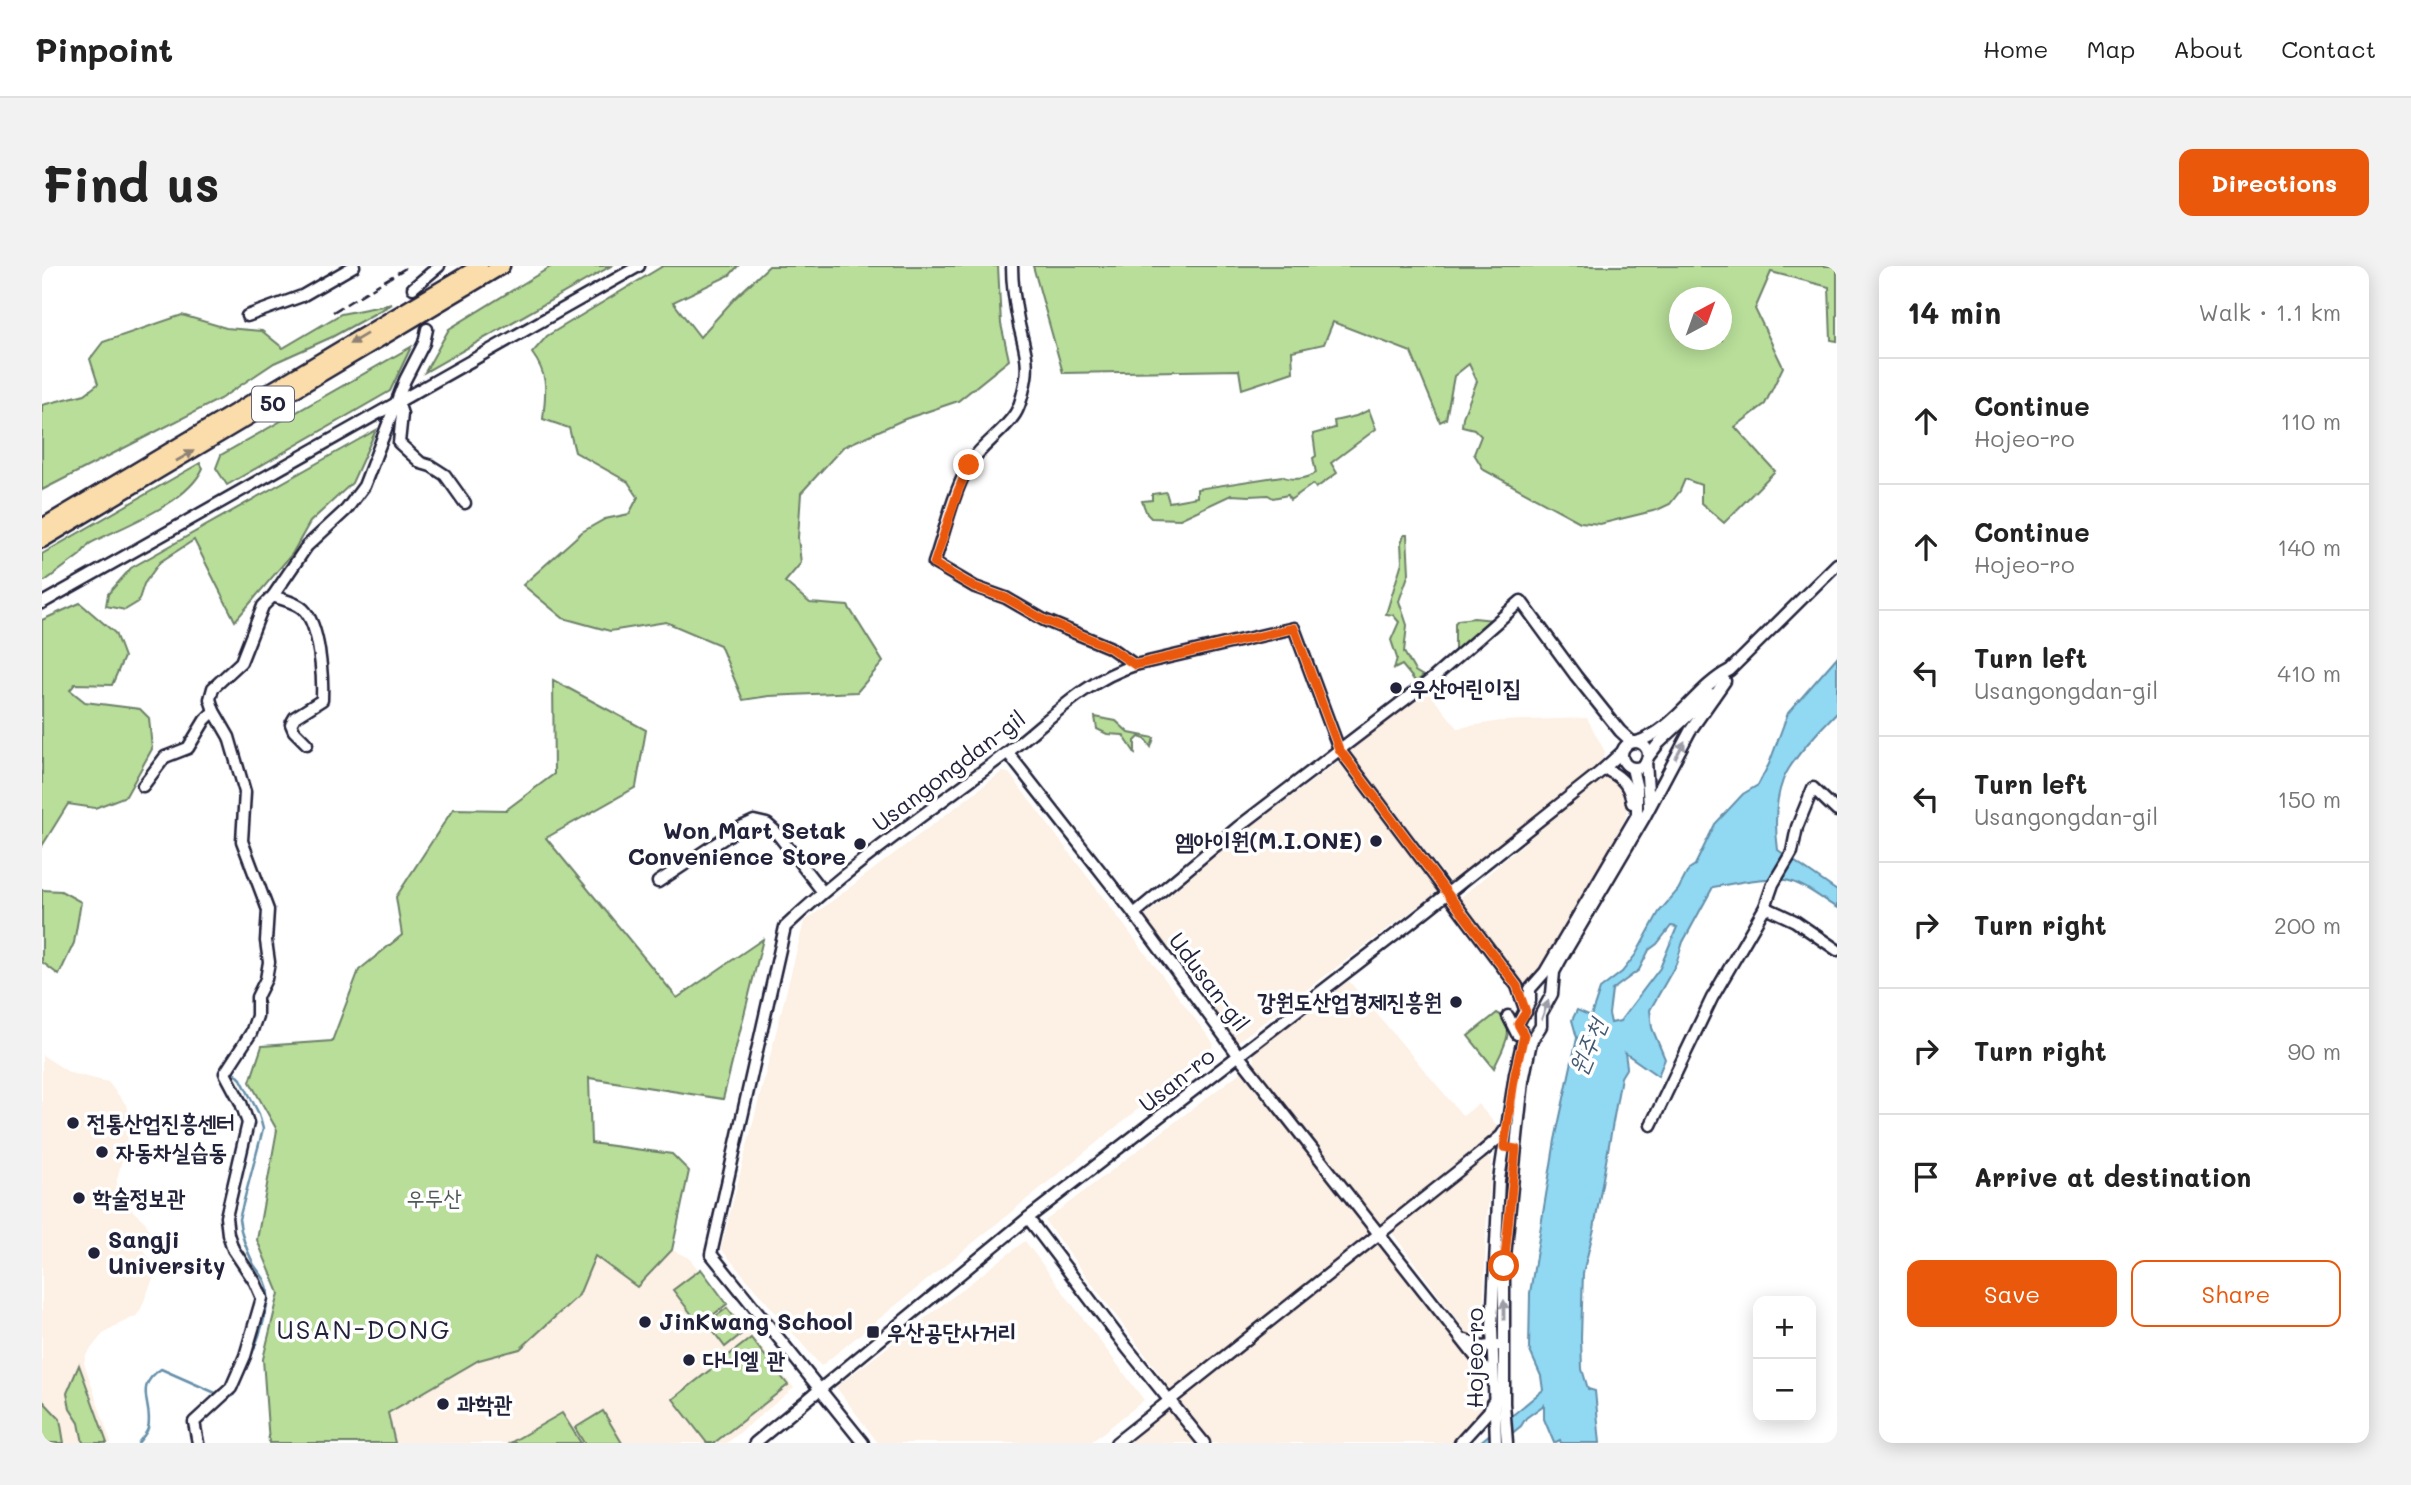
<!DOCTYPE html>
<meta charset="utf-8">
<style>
body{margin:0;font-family:Mali,"Poor Story",sans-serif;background:#f2f2f2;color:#222}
.controls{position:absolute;right:21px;bottom:21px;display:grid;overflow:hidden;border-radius:14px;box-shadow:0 4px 18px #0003}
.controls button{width:63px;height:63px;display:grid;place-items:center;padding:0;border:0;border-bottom:2px solid #e0e0e0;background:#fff;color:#222;font:35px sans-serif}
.compass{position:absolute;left:1627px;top:21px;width:63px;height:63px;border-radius:50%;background:#fff;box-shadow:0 4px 18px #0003;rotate:41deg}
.stop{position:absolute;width:21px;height:21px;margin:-16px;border:5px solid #ea580c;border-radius:50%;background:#fff}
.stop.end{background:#ea580c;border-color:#fff;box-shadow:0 2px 7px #0008}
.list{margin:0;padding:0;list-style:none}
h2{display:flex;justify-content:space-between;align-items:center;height:91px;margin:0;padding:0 28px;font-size:30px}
h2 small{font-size:23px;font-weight:400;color:#767676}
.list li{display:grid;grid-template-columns:46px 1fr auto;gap:21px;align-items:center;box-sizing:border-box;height:126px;padding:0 28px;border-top:2px solid #e0e0e0}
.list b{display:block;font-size:26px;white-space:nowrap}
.list p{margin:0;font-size:23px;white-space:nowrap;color:#767676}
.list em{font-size:23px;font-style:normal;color:#767676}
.actions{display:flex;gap:14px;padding:21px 28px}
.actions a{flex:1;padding:16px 0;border:2px solid #ea580c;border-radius:14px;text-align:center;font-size:24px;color:#ea580c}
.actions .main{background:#ea580c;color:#fff}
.icon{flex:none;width:38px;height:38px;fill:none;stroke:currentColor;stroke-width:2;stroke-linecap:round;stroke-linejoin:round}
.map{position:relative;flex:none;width:1795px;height:1177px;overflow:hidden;border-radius:14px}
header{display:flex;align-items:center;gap:42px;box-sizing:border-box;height:98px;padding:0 35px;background:#fff;border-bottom:2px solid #e0e0e0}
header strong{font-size:33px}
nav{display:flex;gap:38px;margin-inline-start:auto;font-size:24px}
.intro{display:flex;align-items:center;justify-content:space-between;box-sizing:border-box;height:168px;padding:0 42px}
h1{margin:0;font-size:49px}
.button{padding:18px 32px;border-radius:14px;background:#ea580c;color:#fff;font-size:24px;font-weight:700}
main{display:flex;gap:42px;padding:0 42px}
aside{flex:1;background:#fff;border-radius:14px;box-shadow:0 4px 18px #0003}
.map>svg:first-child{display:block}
.built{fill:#fdf0e4}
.green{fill:#b8de99;stroke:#6d806a;stroke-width:2;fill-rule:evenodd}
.water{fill:#91d8f3;stroke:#658fa9;stroke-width:2;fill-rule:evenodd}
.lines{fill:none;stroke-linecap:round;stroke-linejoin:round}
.stream{stroke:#658fa9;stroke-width:2.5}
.minor-tunnel{stroke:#d3d3d8;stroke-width:10;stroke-dasharray:10 5;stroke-linecap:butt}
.minor-casing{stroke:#22223b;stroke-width:15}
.highway-casing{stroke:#22223b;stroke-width:19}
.minor{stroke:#fff;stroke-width:10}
.highway{stroke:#faddab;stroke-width:14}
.rail{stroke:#22223b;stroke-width:2.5;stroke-dasharray:10 5;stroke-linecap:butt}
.oneway{fill:#8e8073}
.oneway2{fill:#9c9ca7}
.route{stroke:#ea580c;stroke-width:9}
.poi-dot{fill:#22223b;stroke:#fff;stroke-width:2.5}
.labels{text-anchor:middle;stroke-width:7;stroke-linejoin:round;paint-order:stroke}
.shield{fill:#fff;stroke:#646476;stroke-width:2}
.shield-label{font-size:21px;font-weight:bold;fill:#22223b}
.poi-label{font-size:23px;font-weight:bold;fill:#22223b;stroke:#fff;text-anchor:start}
.street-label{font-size:23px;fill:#22223b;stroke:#fff}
.park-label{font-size:23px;fill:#4f5a57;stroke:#fff}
.water-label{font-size:24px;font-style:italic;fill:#435972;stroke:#fff}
.quarter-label{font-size:26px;letter-spacing:2px;fill:#22223b;stroke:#fff}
</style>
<header>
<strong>Pinpoint</strong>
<nav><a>Home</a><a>Map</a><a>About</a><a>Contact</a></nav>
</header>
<div class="intro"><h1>Find us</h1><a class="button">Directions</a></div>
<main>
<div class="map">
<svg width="1795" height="1177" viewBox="0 0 1795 1177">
<rect width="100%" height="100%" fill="#fff"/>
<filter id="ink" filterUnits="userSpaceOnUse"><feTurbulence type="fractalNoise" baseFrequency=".0143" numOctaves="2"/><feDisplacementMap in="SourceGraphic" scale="14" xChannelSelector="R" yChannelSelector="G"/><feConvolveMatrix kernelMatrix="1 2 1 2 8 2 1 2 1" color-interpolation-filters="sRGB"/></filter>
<g filter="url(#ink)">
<g class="built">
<polygon points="1384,424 1416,462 1459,455 1545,452 1563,486 1555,502 1408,616 1308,487 1309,482"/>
<polygon points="1296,496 1396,625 1195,776 1101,652 1197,570"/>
<polygon points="960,506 967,507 1172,778 1169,784 779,1100 679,983 762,656"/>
<polygon points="1568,510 1584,525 1586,539 1583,553 1505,696 1487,715 1480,717 1417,633 1560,511"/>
<polygon points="1307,715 1421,850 1436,838 1455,860 1456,870 1345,957 1333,956 1213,800 1211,786"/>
<polygon points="0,789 28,807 66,816 85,840 90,856 75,913 75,926 78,933 103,956 112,973 99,980 108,993 112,1010 98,1045 94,1050 71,1061 60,1069 44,1089 42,1097 69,1177 0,1177"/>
<polygon points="1200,805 1328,961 1325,973 1139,1120 1129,1123 1003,955"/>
<polygon points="1444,891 1450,893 1444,962 1441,1065 1434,1070 1425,1067 1349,965"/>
<polygon points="983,975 1102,1134 1048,1177 836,1177 794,1121"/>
<polygon points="1333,978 1341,980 1440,1108 1441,1146 1410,1177 1170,1177 1136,1136"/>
<polygon points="630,984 647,992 752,1122 685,1177 353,1177 346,1147 437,1094 478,1083 537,1029 553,990 595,1021"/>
<polygon points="1122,1144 1132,1146 1157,1177 1080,1177"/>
</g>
<g class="green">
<polygon points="510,0 569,0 383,106 407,63"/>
<path d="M 621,0 L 696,0 L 688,9 L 631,36 L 658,71 L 693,32 L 727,0 L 956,0 L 959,58 L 967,94 L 916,135 L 863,153 L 801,181 L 759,227 L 756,272 L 759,297 L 743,316 L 768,337 L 806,340 L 841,396 L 815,426 L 727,430 L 701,434 L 678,379 L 624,356 L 568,365 L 521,352 L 481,319 L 540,266 L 563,253 L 587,248 L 596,231 L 586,216 L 533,186 L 527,162 L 501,153 C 504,124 507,110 490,87 L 505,70 Z"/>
<path d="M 991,0 L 1795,0 L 1795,75 L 1789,74 L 1787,21 L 1729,6 L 1713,43 L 1741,101 L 1723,138 L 1693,161 L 1733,205 L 1682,257 L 1659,237 L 1659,219 L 1643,213 L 1638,225 L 1628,238 L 1615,244 L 1558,258 L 1538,256 L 1442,204 L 1432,188 L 1439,170 L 1432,163 L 1420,160 L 1421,151 L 1435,115 L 1427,98 L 1412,110 L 1404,153 L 1398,156 L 1369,86 L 1291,56 L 1282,78 L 1250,85 L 1251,106 L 1200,123 L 1197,104 L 1021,107 ZM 1638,32 L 1680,32 L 1680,74 L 1638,74 Z"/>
<polygon points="350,38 290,71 232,97 178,133 0,224 0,139 43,128 56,118 48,93 61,76 140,49 184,62 220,65 241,82 299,48"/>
<polygon points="369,81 348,125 185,219 174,202 179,189"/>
<path d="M 1327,144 L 1334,163 L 1289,197 L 1295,207 L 1274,222 L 1271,218 L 1248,234 L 1246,229 L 1231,232 L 1226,229 L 1207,230 L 1189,229 L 1138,253 L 1109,252 L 1105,248 L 1100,235 L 1110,234 L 1110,228 L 1124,226 L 1127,236 L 1155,231 L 1155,223 L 1240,210 C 1249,215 1265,213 1274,207 L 1271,192 L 1274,190 L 1271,168 L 1293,162 L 1292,155 L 1314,150 Z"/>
<polygon points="334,164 310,217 268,256 250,288 193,355 152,274 118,296 102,318 96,336 83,344 64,340 66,328 89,302"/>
<path d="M 158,197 L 161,202 C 145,238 81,260 47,278 L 38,289 L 3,315 L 0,315 L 0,288 Z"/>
<polygon points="1362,269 1365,269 1367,307 1357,335 1365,359 1362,386 1373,405 1381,410 1374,416 1360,399 1352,403 1355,392 1349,374 1357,356 1351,349 1344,348 1360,296 1359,277"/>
<polygon points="38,337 73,367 82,391 70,419 33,418 28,424 43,436 98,443 107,452 110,483 84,530 53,542 26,538 0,580 0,354"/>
<polygon points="1432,352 1452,354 1413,385 1413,357 1416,354"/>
<polygon points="511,414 604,464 594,521 504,572 635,732 721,673 681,833 547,812 549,877 630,888 647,905 630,984 595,1021 553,990 537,1029 478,1083 437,1094 346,1147 353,1177 227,1177 221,1093 237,1027 215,974 235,864 208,816 220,780 290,775 317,704 360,669 354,631 411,543 464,544 512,508"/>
<polygon points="1053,451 1074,455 1087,467 1112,472 1109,481 1103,473 1097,471 1093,475 1093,487 1081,469 1065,468 1055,463"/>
<polygon points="0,624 19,625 39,636 32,677 17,709 0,696"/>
<path d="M 1455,747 C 1478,758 1459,786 1452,802 L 1426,770 Z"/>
<polygon points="659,1003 685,1038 658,1059 631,1024"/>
<polygon points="685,1042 703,1065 683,1081 665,1057"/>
<polygon points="709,1072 746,1119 672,1177 665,1177 631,1133"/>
<polygon points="37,1099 65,1177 41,1177 37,1157 28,1143 25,1127"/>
<polygon points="0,1134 18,1153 22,1177 0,1177"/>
<polygon points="561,1145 580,1177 542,1177 533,1162"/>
<polygon points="520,1147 539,1177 468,1177"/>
</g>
<path class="water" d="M 1795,391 L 1795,446 C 1780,461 1748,495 1741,514 C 1733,535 1733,562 1736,584 L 1795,625 L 1795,642 C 1783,635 1771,625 1758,619 C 1733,606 1698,617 1671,621 L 1641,676 L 1634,698 L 1608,744 L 1610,762 L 1623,793 L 1616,810 L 1583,787 L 1585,801 L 1579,811 L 1552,963 L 1541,1007 L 1539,1072 L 1540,1103 L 1546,1123 L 1553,1125 L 1558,1177 L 1519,1177 L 1518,1174 L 1512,1177 L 1502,1153 L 1502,1139 L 1484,1152 L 1479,1160 L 1458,1177 L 1437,1177 L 1501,1124 L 1499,1110 L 1487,1083 L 1488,1027 L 1513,874 L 1535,772 L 1530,754 L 1535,744 L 1549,750 L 1558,723 L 1580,706 L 1594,688 L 1617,646 L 1636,624 L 1647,603 L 1653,599 L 1673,558 L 1701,528 L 1716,519 L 1727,498 L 1746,447 ZM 1629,660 L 1635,661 L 1618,702 L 1578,755 L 1569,757 L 1567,748 L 1570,724 L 1597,704 L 1607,684 L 1615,678 Z"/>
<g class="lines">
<g class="stream">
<path d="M 185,1131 L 191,1130 C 202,1106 234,1042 224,1017 C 222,1011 216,1005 212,999 C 205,985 199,969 197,953 L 221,863 L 217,848 L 199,813 L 190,804"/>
<path d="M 96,1177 C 99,1173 105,1167 106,1162 C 112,1139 90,1122 119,1103 L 178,1129"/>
</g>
<polyline class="minor-tunnel" points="371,22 385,63"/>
<defs>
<g id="minor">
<path d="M 970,0 C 970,20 973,39 977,59 C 981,76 987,94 984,112 C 982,123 979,139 973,148 C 960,168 938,179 926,201 C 910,230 903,265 892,297 L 933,321 L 964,332 L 1002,354 L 1067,381 L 1093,399"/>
<polyline points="371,22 397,0"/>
<polyline points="205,50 260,30 312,0"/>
<polyline points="356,136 360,148 357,177 379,197 389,200 403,209 423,237"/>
<path d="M 231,330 C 241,334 254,336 261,343 C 278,359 281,412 280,434 L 253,451 L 249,458 L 252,465 L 265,478"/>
<polyline points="0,337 597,0"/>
<circle cx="1593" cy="489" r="13"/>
<path d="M 1595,476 C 1634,463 1653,422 1688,404 L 1795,298"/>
<polyline points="966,487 1092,648 1197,790 1451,1113"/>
<polyline points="1606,491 1617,477 1669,428"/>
<polyline points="1604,495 1607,540"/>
<path d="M 1567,505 C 1581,512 1588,521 1590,537"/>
<polyline points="101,520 123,491 146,482 163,454 172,445"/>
<polyline points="616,616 699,561 712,555 725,558 733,565 780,625"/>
<polyline points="1723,641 1753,655 1795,684"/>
<polyline points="1092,648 1195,562 1390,413 1479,335 1534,410 1578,465 1590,476"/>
<polyline points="1466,750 1475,768"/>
<polyline points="1609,859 1670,732 1723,641 1731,618 1750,586 1755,561 1771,522 1795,545"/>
<polyline points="986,952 1085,1082 1162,1177"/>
<polyline points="1424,1074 1440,1081 1456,1079"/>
<polyline points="156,1177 152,1156 189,1122 203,1090 220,1032 213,1016 191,983 186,968 184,951 206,857 199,837 183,807 209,767 215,750 215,731 224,713 227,696 224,675 226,644 200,575 203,526 187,471 172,445 168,433 171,422 199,396 221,340 231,330 265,280 304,244 322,220 363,114 382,77 385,63"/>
<polyline points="713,1177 986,952 1367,658 1557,507 1580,486"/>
<path d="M 821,1177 L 669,988 L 743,661 C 810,597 888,545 962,489 C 1005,457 1041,415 1093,399 L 1252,362 L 1297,483 L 1475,720 L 1484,746"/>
<polyline points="1074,1177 1439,887 1459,870 1463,864"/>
<polyline points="1418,1177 1447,1145 1450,1137"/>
<polyline points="1454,1177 1450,1061 1457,914 1473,808 1482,769 1476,758 1488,735 1488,723 1503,706 1595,549 1595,523 1590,502"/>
<polyline points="1465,1177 1462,1137 1462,1000 1475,871 1481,815 1489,776 1499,760 1499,748 1510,728 1512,706 1519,693 1602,552 1648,465 1683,415"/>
</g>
<g id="highway">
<polyline points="0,261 438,0"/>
<polyline points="0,274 460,0"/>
</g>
</defs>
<use href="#minor" class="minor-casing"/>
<use href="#highway" class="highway-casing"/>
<use href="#minor" class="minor"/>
<use href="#highway" class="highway"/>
<polyline class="rail" points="291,46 367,0"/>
</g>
<defs><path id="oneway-solid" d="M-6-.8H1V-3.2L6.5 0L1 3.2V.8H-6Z" transform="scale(1.75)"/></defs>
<g class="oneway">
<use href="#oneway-solid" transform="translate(316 73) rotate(149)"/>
<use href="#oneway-solid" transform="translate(143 190) rotate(-30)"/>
</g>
<g class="oneway2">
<use href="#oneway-solid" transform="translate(1638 484) rotate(-62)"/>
<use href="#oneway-solid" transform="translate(1503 744) rotate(-70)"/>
<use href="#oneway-solid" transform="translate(1462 1044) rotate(-90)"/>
</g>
</g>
<g class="lines" filter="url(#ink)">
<polyline class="route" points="927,199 916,225 892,298 933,321 964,332 1002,354 1067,381 1093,399 1252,362 1297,483 1475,720 1484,746 1476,758 1482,769 1473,808 1462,881 1474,883 1462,1000"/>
</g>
<g class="poi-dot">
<circle cx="1354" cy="422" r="7"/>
<circle cx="1334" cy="575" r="7"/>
<circle cx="818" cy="578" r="7"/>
<circle cx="1414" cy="736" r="7"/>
<circle cx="31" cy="857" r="7"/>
<circle cx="60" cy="886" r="7"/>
<circle cx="37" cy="932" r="7"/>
<circle cx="52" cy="987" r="7"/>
<circle cx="603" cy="1056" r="7"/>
<rect x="824" y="1059" width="14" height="14" rx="3.5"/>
<circle cx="647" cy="1094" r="7"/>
<circle cx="401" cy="1138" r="7"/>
</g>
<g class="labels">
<rect class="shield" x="210" y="120.5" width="42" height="35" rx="5"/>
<g class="shield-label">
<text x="231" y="145">50</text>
</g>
<g class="poi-label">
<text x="1368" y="430">우산어린이집</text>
<text x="804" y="573" text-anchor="end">Won Mart Setak<tspan x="804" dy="26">Convenience Store</tspan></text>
<text x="1320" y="583" text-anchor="end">엠아이원(M.I.ONE)</text>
<text x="1400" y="744" text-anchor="end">강원도산업경제진흥원</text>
<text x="45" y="865">전통산업진흥센터</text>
<text x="74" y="894">자동차실습동</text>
<text x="51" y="940">학술정보관</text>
<text x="66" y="982">Sangji<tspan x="66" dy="26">University</tspan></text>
<text x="617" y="1064">JinKwang School</text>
<text x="845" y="1074">우산공단사거리</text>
<text x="661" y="1102">다니엘 관</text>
<text x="415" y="1146">과학관</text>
</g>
<g class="street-label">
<text transform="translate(907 505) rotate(-37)" y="8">Usangongdan-gil</text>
<text transform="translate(1167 716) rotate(53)" y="8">Udusan-gil</text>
<text transform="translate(1135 814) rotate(-38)" y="8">Usan-ro</text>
<text transform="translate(1433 1092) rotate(-90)" y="8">Hojeo-ro</text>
</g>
<g class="park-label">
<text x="392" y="940">우두산</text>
</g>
<g class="water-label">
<text transform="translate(1546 781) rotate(-67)" y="8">원주천</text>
</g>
<g class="quarter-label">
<text x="322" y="1073">USAN-DONG</text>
</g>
</g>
</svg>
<div class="controls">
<button>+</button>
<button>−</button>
</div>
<svg class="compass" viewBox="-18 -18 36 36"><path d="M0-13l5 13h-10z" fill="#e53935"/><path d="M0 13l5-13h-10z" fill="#767676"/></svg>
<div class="stop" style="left:1462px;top:1000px"></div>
<div class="stop end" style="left:927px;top:199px"></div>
</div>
<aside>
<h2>14 min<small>Walk · 1.1 km</small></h2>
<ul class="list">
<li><svg class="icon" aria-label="ahead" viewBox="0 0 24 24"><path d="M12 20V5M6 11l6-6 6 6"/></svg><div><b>Continue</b><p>Hojeo-ro</p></div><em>110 m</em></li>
<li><svg class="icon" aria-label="ahead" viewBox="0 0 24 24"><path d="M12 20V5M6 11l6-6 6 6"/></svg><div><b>Continue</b><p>Hojeo-ro</p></div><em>140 m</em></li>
<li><svg class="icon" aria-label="left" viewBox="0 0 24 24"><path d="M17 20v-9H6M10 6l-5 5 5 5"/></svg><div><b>Turn left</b><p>Usangongdan-gil</p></div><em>410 m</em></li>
<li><svg class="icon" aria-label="left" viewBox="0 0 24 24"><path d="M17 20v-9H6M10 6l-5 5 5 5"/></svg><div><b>Turn left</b><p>Usangongdan-gil</p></div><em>150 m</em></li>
<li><svg class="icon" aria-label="right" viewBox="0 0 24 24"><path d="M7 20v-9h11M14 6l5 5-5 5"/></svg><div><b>Turn right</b></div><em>200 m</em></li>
<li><svg class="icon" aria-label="right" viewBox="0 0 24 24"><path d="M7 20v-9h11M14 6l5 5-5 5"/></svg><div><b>Turn right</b></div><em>90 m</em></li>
<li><svg class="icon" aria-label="arrive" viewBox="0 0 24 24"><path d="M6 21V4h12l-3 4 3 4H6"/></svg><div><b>Arrive at destination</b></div></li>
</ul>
<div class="actions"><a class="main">Save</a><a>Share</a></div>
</aside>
</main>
